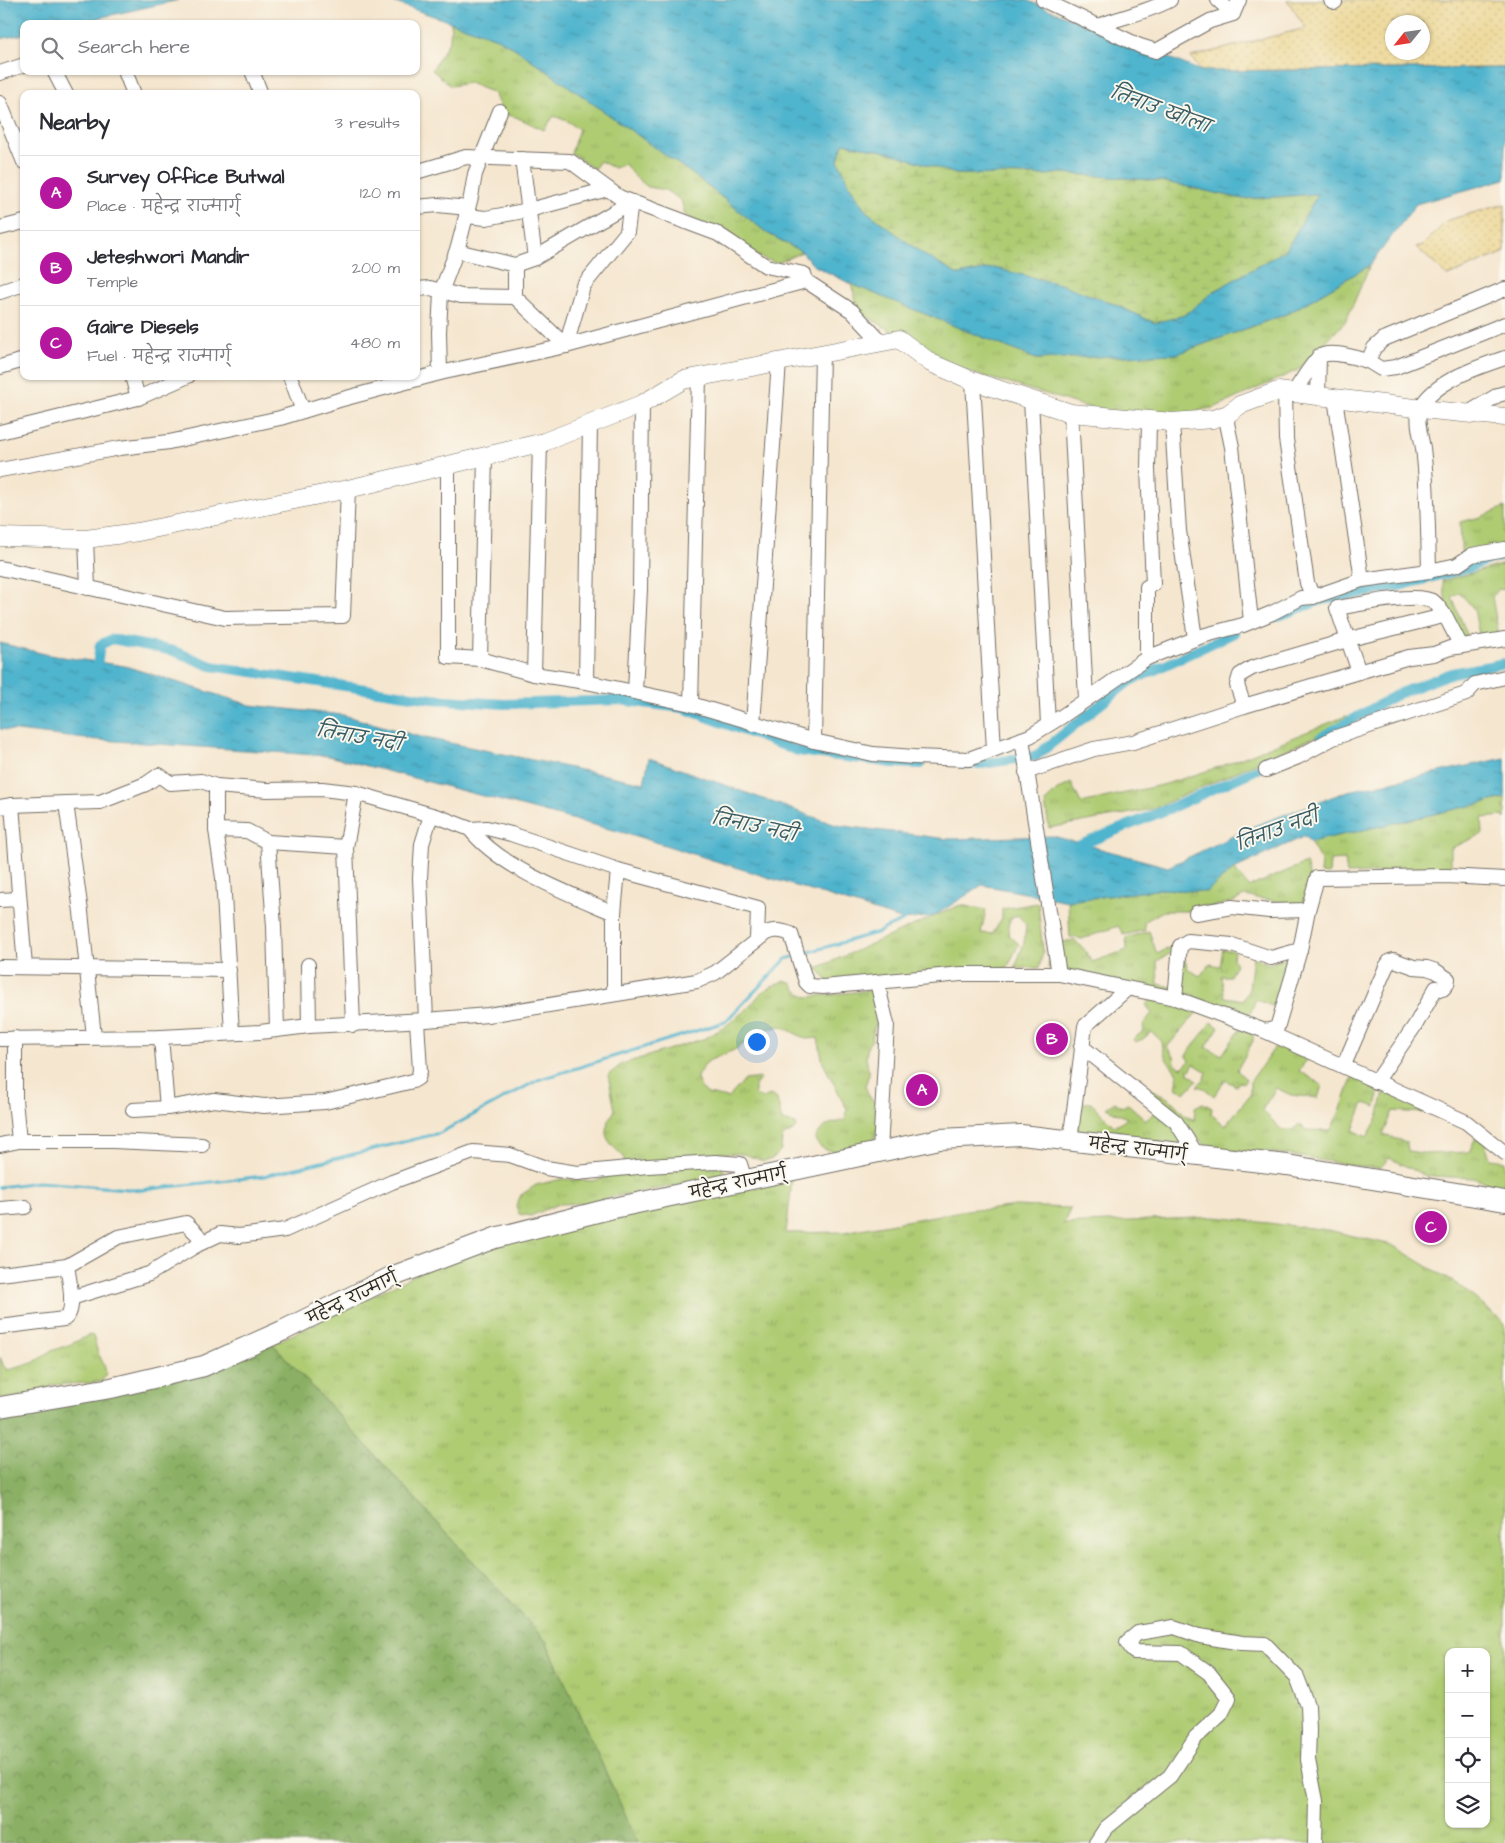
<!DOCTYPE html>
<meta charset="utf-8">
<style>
body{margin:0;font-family:"Architects Daughter","Playpen Sans Deva",sans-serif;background:#f7f7f7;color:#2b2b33}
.controls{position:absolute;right:15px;bottom:15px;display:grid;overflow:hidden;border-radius:10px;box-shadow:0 1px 4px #0004}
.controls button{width:45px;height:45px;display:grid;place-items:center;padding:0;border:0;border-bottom:1px solid #e1e1e2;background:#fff;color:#2b2b33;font:25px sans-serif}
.compass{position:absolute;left:1385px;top:15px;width:45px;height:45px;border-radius:50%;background:#fff;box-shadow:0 1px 4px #0004;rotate:240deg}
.you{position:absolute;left:756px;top:1041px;width:18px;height:18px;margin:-12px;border:4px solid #fff;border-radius:50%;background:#1a73e8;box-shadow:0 0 0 8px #1a73e833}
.badge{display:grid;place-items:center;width:32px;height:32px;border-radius:50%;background:#b5179e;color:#fff;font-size:16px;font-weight:700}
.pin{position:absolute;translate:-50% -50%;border:2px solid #fff;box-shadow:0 1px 5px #0006}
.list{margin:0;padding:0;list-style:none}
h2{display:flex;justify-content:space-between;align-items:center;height:65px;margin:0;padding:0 20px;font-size:21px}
h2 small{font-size:16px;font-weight:400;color:#7c7c81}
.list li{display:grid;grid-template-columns:32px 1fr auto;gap:15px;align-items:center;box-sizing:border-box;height:75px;padding:0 20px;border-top:1px solid #e1e1e2}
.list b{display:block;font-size:19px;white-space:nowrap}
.list p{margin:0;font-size:16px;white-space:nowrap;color:#7c7c81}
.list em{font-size:16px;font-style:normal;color:#7c7c81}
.icon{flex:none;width:28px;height:28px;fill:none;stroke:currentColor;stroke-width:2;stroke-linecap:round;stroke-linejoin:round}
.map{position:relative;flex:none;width:1505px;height:1843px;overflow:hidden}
.search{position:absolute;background:#fff;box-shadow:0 1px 4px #0004;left:20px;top:20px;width:400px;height:55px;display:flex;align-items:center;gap:12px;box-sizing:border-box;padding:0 18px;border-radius:10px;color:#7c7c81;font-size:19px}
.panel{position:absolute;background:#fff;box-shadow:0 1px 4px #0004;left:20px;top:90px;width:400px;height:290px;border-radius:10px}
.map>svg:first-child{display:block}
.grass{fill:url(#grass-tufts);stroke:#6d7c4f;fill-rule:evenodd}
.forest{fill:url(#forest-crowns);stroke:#5b6e48}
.wetland{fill:url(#wetland-marsh);stroke:#6d7c4f}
.sand{fill:url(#sand-dots);stroke:#8c8264;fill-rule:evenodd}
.water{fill:url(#water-ripples);stroke:#3d707c;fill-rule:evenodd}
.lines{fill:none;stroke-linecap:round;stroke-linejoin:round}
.stream{stroke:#4fb4cd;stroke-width:3}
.canal{stroke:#4fb4cd;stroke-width:10}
.minor-casing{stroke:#726c64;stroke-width:16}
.major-casing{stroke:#726c64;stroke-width:19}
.highway-casing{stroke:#726c64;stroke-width:22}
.minor{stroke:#fff;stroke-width:14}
.major{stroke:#fff;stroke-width:18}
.highway{stroke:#fff;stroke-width:20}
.labels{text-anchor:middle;stroke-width:4;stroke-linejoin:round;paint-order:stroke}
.street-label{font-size:16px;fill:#2b2b2b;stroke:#fbf7ec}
.water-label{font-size:18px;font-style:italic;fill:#385b64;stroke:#fbf7ec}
</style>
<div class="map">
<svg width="1505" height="1843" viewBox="0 0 1505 1843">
<defs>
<pattern id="grass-tufts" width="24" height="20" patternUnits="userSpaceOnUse" patternTransform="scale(1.25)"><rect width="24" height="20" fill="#afcc73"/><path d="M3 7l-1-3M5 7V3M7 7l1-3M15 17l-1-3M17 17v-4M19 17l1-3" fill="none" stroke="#97af64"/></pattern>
<pattern id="forest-crowns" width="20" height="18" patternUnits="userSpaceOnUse" patternTransform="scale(1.25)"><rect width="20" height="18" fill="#8bb065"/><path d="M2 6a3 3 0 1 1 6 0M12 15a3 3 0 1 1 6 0" fill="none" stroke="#728f53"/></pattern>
<pattern id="wetland-marsh" width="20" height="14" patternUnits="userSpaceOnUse" patternTransform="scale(1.25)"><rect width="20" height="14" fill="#afcc73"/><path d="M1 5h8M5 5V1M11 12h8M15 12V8" fill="none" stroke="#97af64"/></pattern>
<pattern id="sand-dots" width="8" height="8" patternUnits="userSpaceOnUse" patternTransform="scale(1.25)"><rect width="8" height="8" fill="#eeda9e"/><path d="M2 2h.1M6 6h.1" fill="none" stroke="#cb8" stroke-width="1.8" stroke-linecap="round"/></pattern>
<pattern id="water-ripples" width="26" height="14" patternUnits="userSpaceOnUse" patternTransform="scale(1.25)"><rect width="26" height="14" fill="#4fb4cd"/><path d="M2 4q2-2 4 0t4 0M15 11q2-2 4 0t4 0" fill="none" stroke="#4293a7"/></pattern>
</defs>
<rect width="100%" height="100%" fill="#fbf7ec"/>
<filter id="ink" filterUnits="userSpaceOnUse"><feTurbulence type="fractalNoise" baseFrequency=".02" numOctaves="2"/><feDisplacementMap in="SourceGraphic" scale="10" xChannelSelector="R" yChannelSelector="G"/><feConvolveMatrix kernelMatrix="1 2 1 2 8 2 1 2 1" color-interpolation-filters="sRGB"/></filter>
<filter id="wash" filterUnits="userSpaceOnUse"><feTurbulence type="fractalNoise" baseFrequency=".0096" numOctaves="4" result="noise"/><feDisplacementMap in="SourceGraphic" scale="20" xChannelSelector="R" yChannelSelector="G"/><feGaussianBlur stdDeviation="1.12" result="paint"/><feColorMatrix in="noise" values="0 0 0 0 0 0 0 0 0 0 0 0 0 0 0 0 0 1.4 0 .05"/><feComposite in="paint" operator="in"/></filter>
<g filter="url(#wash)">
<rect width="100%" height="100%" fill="#f5e6cf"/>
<g class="grass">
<polygon points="451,22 497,38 516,49 691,173 767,233 802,252 777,263 759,257 685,215 681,200 665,190 648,187 633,175 625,164 614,168 600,161 594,169 571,153 579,129 567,121 554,116 544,130 516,117 503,114 494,93 469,83 451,86 432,70 450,40"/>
<polygon points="1370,265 1346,321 1298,370 1216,407 1174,416 1095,410 1046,394 947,366 904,338 860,313 851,284 1036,359 1177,354 1289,313"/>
<polygon points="1505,507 1505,551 1462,562 1460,522 1481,517"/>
<polygon points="1505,564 1505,590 1499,589 1492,597 1499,636 1479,635 1474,609 1459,592 1452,597 1468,637 1459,638 1447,606 1442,581"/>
<polygon points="1346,716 1352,717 1323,733 1153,809 1049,828 1045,802 1056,791 1071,783 1081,803 1166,784 1222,766"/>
<polygon points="1505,798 1505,819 1503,816 1482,818 1483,834 1451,848 1451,870 1347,874 1345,860 1330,861 1329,874 1320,873 1321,861 1310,842"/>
<polygon points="1306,863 1310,879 1305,906 1244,896 1233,902 1194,911 1163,911 1144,922 1145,930 1124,935 1118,926 1082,939 1070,937 1068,901 1163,889 1206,892 1234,869 1249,887"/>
<polygon points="1038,903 1043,952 1039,968 1015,968 1024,943 1026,925 1018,915 1010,919 1008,934 1019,944 1007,968 830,984 817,968 960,905 986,910 981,933 992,934 1002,918 1002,909"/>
<polygon points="1149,931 1157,954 1171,947 1173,952 1157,961 1158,984 1172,987 1169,993 1048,968 1051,944 1074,940 1085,950 1092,962 1127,950 1126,938"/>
<polygon points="1223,949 1234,951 1233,959 1236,964 1230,976 1221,976 1225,997 1243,1000 1249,989 1253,956 1268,964 1291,957 1276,1008 1256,999 1250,1014 1184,994 1181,969 1184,958 1188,969 1200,976 1210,964 1220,966"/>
<path d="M 785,980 L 792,983 L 796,990 L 807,997 L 874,990 L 880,1022 L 874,1027 L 872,1040 L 868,1045 L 866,1057 L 869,1074 L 865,1086 L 869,1096 L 877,1105 L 880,1124 L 873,1141 C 853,1147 827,1161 815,1140 C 822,1124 830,1124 845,1120 L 847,1109 L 823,1063 L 818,1038 L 806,1039 L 781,1026 L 767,1029 L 734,1050 L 708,1061 L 698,1074 L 697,1079 L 701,1088 L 708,1094 L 728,1098 L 745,1080 L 761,1078 L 755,1086 L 755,1095 L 763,1098 L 770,1095 L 777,1099 L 782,1121 L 796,1124 L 797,1126 L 793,1131 L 782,1137 L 781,1150 L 772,1159 L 763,1161 L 744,1154 L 718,1153 L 715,1156 L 725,1173 L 704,1180 L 602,1199 L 591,1203 L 558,1204 L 531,1216 L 519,1214 L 516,1206 L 521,1195 L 536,1185 L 562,1179 L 593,1181 L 624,1171 L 624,1157 C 604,1138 600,1134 615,1110 L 608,1075 L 622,1064 L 706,1038 L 726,1026 L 748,1008 L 762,992 Z"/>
<path d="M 1154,996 L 1198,1011 L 1167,1047 L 1175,1058 L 1174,1064 L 1182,1068 L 1189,1061 L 1186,1056 L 1211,1022 L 1219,1027 L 1206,1047 L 1222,1055 L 1240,1029 L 1253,1032 L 1253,1041 L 1237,1070 L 1246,1079 L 1244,1083 L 1239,1082 L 1236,1086 L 1225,1080 L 1214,1096 L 1204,1088 L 1197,1086 L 1205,1078 L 1207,1072 L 1194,1064 L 1188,1073 L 1197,1080 L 1185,1093 L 1176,1087 C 1181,1069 1172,1071 1166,1058 C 1159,1042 1168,1045 1151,1032 L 1143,1039 L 1135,1042 L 1133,1039 L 1144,1031 L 1143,1025 L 1152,1013 L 1146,1005 Z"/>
<polygon points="1278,1043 1309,1056 1299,1071 1322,1085 1318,1098 1291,1095 1276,1088 1262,1110 1282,1130 1293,1130 1299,1124 1306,1130 1330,1131 1341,1109 1353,1076 1380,1088 1376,1107 1364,1103 1353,1130 1367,1137 1378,1118 1384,1092 1423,1106 1422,1113 1393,1111 1383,1135 1407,1142 1408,1151 1428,1154 1469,1152 1475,1139 1485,1142 1490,1159 1505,1161 1505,1189 1473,1178 1426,1176 1389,1158 1380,1168 1356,1166 1277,1153 1211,1150 1145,1091 1143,1084 1171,1100 1185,1115 1194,1120 1195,1107 1203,1103 1212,1108 1211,1114 1225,1126 1250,1095 1250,1082"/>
<polygon points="1077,1102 1091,1103 1114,1126 1120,1124 1127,1118 1106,1108 1115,1102 1122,1107 1128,1104 1146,1120 1158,1111 1181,1134 1182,1145 1125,1138 1094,1131 1073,1131"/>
<path d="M 792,1180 L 786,1233 L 844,1232 L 973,1209 L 987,1210 L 1015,1206 L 1071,1208 L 1063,1224 L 1216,1217 L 1328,1230 L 1392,1245 L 1460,1286 L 1505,1324 L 1505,1843 L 638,1843 L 546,1641 L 273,1344 L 423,1271 L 529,1234 ZM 1449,1652 L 1486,1652 L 1486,1824 L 1449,1824 Z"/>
<path d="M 89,1335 L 93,1336 C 95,1342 96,1347 98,1352 C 102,1363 111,1372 101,1382 L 52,1385 L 39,1395 L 0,1399 L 0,1357 L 4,1367 L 8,1370 L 33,1363 L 51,1351 L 71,1344 Z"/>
</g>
<polygon class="forest" points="273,1344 546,1641 638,1843 0,1843 0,1417"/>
<polygon class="wetland" points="843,143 888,152 956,174 1045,175 1062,173 1161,181 1243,199 1318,194 1286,250 1213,292 1185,315 1155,323 1116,305 1063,285 994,268 958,275 924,255 866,211 850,186 838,160"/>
<g class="sand">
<path d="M 1287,0 L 1505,0 L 1505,68 L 1201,71 L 1191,57 L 1306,28 ZM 1392,22 L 1422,22 L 1422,52 L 1392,52 Z"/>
<polygon points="1505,204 1505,252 1448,276 1416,247 1423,245 1448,220"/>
</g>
<g class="water">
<polygon points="0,0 179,0 71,24 24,24 24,34 0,39"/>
<path d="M 387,0 L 1026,0 L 1201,71 L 1505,68 L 1505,179 L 1416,204 L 1370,265 L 1289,313 L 1177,354 L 1036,359 L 851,284 L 813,265 L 802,252 L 767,233 L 691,173 L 516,49 L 497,38 ZM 843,143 L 888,152 L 956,174 L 1045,175 L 1062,173 L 1161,181 L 1243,199 L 1318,194 L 1286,250 L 1213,292 L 1185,315 L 1155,323 L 1116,305 L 1063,285 L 994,268 L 958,275 L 924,255 L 866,211 L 850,186 L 838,160 Z"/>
<polygon points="0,643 49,655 125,666 250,705 343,715 421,737 644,783 649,758 836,825 948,839 1053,836 1168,867 1254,826 1348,791 1505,758 1505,798 1310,842 1305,836 1234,869 1206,892 1163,889 1068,901 982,885 934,916 904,920 636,836 329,756 86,739 0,729"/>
</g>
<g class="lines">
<g class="stream">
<path d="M 802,954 L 879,932 C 888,926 899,924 906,918"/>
<polyline points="0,1187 38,1182 141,1190 264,1176 440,1133 538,1080 725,1022 786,959 793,957"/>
</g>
<g class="canal">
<polyline points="1275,617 1322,600 1399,586 1471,567 1492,558 1505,556"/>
<polyline points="97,666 100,645 112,639 174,651 211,666 432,699 504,704 619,700 683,708 798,751 893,763 921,764"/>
<polyline points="1321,737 1400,693 1452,673 1505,663"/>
<polyline points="963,764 981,764 1036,756 1127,683 1234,633"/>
<polyline points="1072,852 1078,846 1178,805 1273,762"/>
</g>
</g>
</g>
<g filter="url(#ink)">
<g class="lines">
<defs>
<g id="minor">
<polyline points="1043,0 1140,46 1156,51 1210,21 1233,14 1239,0"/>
<polyline points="1218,0 1233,14"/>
<polyline points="1331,0 1335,2"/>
<path d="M 1098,26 C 1121,17 1148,12 1170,0"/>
<polyline points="54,71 66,94"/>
<polyline points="125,71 134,94"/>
<polyline points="252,71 261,94"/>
<polyline points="0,73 24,65"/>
<polyline points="0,103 24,162"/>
<polyline points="522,159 535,258"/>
<polyline points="416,172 466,157 570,161 619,197 718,234 766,266 804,274 806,281 852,311 881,342"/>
<polyline points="416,207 438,205 468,208"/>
<polyline points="466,216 486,218 529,210 608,189"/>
<polyline points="0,228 24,222"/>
<polyline points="457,251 515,265 535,258 631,202"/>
<polyline points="515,265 515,297"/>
<polyline points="416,289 430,288 461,296 515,297 566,346"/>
<polyline points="0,292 24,284"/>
<polyline points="566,346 583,286 627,232 631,202"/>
<polyline points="1368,361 1381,369 1396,367 1505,324"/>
<polyline points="0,367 24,360"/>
<polyline points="440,373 439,332 441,292 458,247 471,197 475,174 500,111"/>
<polyline points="290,376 303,411"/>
<polyline points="973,381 994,749"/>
<polyline points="1285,392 1286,439 1307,583 1313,597"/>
<path d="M 1294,392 C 1301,382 1310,366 1319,357 C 1329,349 1356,358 1368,361 L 1374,348 L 1384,339 L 1505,289"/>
<polyline points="1318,396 1319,356"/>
<polyline points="138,398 188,376"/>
<polyline points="1335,398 1362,580"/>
<polyline points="1031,400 1048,724"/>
<polyline points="1071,413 1086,699"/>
<polyline points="1468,413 1498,395 1505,393"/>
<polyline points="1228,414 1227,423 1232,447 1251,621"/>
<polyline points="1172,422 1179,531 1195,638"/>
<polyline points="0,432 138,398 132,376"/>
<path d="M 448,466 L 448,657 L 480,659 L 534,674 L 586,682 L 691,704 L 814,741 L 873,754 L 914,757 L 969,759 L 1030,736 L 1061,717 L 1147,658 L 1202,636 L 1243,625 L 1272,613 L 1301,598 L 1313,597 L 1362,580 L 1429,571 C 1428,530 1428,489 1423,448 C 1421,436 1415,418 1421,407 C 1435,381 1478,367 1505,358"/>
<polyline points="0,470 120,448 169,442 280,418 339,400 440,373 566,346 806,281"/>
<polyline points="86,539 88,588"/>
<polyline points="0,568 225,618 343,616 348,489"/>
<polyline points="1429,571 1457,565 1472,555 1505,549"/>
<polyline points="1147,658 1147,587 1153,584 1148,469 1149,421"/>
<polyline points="480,659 485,457"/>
<path d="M 1359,672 L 1337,608 C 1355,605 1420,591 1434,602 C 1438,605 1442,612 1446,617"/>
<polyline points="534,674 540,443"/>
<polyline points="586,682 590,424"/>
<polyline points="635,692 640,589 642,404"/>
<polyline points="691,704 699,377"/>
<polyline points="1244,706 1237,685 1240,675 1252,668 1354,638 1443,616 1446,617 1461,646"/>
<polyline points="753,724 779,362"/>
<polyline points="1022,739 1059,974"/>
<polyline points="814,741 822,353"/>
<polyline points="1266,770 1298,757 1333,738 1466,694 1475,684 1505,677"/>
<polyline points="1026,772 1094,749 1133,742 1244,706 1409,657 1434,654 1450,648 1505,639"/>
<polyline points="216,786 216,830 223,878 232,1033"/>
<polyline points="66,803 100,802 146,784 159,775 170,783 201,781 216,786 267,790 322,789 356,793 442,818 470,829 487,828 511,834 618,870 758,908 757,940"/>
<polyline points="12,805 25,967"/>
<polyline points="0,807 12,805 66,803 81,912 94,1037"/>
<path d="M 470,829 C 500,868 570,894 614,913"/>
<polyline points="216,830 247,831 268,842 346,847"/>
<polyline points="268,842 274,927 277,1029"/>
<polyline points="0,900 19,899"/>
<polyline points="1196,913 1232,907 1269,911 1308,910"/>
<polyline points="308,965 309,1026"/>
<polyline points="0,967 229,970"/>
<polyline points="877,982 887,1024 880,1151"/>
<polyline points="614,994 614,913 618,870"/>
<polyline points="1175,998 1180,946 1188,941 1232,945 1271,958 1300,950 1308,910 1317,878 1446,876 1505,879"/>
<polyline points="426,1020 420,878 422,844 431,815"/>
<polyline points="353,1025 346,847 356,793"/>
<polyline points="1265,1031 1277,1028 1300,950"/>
<polyline points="161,1037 167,1108"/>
<polyline points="15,1038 15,1100 19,1141"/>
<path d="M 0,1039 L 161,1037 L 260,1032 L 309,1026 L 426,1020 L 488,1015 L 697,981 L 715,973 L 766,933 C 775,929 782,931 791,934 L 806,982 L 810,986 L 823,987 L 961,974 L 1059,974 L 1175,998 L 1265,1031 L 1466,1122 L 1505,1153"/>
<polyline points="1081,1046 1176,1122 1197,1155"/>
<polyline points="1344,1065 1386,967 1390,961 1394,960 1414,967 1427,968 1436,971 1448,979 1447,984 1443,989 1436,988 1416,1024 1376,1082"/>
<polyline points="133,1110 167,1108 214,1100 264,1106 325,1102 413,1081 418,1078 420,1071 417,1021"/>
<polyline points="1070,1141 1085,1026 1127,989"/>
<polyline points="0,1145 19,1141 113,1141 202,1145"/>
<polyline points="0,1209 25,1207"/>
<polyline points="0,1274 67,1266 118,1237 186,1223 197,1234 203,1242"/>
<polyline points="71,1298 149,1274 197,1245 220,1234 239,1236 285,1230 392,1182 473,1152 510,1155 546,1168 577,1173 648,1166 715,1162 740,1164 745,1181"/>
<path d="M 0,1327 L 64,1319 C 77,1312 69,1279 67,1266"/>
<polyline points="1096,1843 1106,1828 1170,1776 1196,1737 1221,1714 1229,1698 1209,1673 1181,1653 1134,1652 1127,1642 1138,1633 1174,1627 1200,1636 1242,1643 1265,1644 1297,1677 1308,1706 1309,1730 1308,1760 1316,1801 1315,1843"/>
</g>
<polyline id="major" points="0,537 86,539 138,532 348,489 544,442 642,404 683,380 899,339 931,363 973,381 1071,413 1172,422 1213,419 1228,414 1240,405 1278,391 1431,410 1505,417"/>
<polyline id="highway" points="0,1407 111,1388 204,1366 282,1331 391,1277 495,1238 609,1209 940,1139 1021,1135 1287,1165 1505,1201"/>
</defs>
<use href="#minor" class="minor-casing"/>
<use href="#major" class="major-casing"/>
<use href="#highway" class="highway-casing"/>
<use href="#minor" class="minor"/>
<use href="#major" class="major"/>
<use href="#highway" class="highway"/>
</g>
</g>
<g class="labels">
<g class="street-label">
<text transform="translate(1138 1148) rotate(7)" y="6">महेन्द्र राज्मार्ग्</text>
<text transform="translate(738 1182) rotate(-12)" y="6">महेन्द्र राज्मार्ग्</text>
<text transform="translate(352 1297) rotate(-26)" y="6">महेन्द्र राज्मार्ग्</text>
</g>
<g class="water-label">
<text transform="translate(1160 109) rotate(20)" y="6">तिनाउ खोला</text>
<text transform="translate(359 737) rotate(10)" y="6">तिनाउ नदी</text>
<text transform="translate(754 826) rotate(12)" y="6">तिनाउ नदी</text>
<text transform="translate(1277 830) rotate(-20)" y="6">तिनाउ नदी</text>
</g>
</g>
</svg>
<div class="controls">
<button>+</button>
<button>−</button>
<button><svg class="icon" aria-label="locate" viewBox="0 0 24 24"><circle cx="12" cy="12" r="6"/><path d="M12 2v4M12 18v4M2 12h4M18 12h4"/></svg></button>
<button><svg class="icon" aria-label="layers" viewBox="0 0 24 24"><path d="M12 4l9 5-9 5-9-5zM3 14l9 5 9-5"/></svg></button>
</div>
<svg class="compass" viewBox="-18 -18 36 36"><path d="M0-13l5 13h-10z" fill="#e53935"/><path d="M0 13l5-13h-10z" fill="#7c7c81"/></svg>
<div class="you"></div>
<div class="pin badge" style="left:922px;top:1090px">A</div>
<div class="pin badge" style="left:1052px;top:1039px">B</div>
<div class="pin badge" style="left:1431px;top:1227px">C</div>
<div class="search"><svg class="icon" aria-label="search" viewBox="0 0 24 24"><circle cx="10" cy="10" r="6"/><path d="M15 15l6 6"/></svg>Search here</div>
<section class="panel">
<h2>Nearby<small>3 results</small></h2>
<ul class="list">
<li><span class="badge">A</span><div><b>Survey Office Butwal</b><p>Place · महेन्द्र राज्मार्ग्</p></div><em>120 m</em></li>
<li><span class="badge">B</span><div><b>Jeteshwori Mandir</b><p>Temple</p></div><em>200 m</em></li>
<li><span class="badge">C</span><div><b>Gaire Diesels</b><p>Fuel · महेन्द्र राज्मार्ग्</p></div><em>480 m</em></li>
</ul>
</section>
</div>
